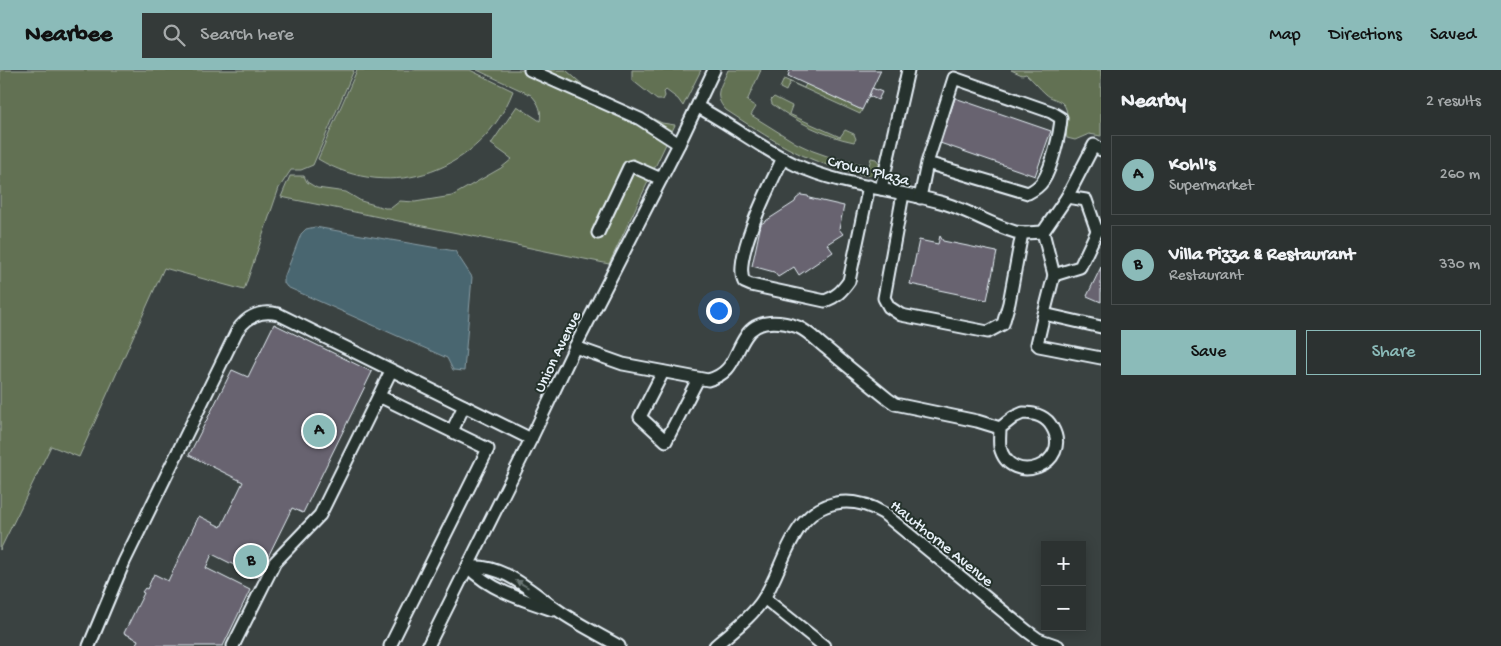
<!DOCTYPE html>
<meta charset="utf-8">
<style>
body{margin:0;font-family:"Gochi Hand",sans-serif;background:#343a39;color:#f1f3f6}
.controls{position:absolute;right:15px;bottom:15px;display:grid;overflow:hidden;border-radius:0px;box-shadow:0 2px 12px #0003}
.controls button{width:45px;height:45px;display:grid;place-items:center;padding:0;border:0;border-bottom:1px solid #484d4d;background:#2c3231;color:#f1f3f6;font:25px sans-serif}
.you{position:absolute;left:718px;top:240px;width:18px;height:18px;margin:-12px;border:4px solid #fff;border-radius:50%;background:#1a73e8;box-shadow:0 0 0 8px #1a73e833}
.badge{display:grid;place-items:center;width:32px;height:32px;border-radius:50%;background:#8bbbb9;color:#111;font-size:16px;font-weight:700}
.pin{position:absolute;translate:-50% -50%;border:2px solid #fff;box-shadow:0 1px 5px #0006}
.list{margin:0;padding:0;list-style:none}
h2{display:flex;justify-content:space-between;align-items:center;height:65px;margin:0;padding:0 20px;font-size:21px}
h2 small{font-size:16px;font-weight:400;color:#a6aaab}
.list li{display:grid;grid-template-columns:32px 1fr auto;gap:15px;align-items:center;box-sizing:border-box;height:80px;margin:0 10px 10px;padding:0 10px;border:1px solid #484d4d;border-radius:0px}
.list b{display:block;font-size:19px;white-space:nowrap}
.list p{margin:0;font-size:16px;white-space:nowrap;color:#a6aaab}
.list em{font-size:16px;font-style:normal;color:#a6aaab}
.actions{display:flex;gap:10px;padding:15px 20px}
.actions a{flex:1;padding:11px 0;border:1px solid #8bbbb9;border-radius:0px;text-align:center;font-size:18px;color:#8bbbb9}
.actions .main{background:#8bbbb9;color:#111}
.icon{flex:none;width:28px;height:28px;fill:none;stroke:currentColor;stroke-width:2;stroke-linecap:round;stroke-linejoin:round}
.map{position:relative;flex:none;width:1101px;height:576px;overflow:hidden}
header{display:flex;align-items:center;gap:30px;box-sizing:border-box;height:70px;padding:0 25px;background:#8bbbb9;color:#111}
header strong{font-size:24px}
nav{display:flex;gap:28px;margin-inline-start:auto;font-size:18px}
.search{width:350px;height:45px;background:#343a39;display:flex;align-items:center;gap:12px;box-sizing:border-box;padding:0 18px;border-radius:0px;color:#a6aaab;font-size:19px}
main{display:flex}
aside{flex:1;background:#2c3231}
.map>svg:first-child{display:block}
.green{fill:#627152;stroke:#a5b1a5}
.water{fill:#4a6670;stroke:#899ea6}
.building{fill:#67646f;stroke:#e8f1f8}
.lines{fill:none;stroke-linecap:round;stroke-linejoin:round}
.minor-casing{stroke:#e8f1f8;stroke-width:15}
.minor{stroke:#26332d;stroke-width:11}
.oneway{fill:#6a7674}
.labels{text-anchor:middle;stroke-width:4;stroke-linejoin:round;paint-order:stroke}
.street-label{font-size:16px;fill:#e8f1f8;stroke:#26332d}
</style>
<header>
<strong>Nearbee</strong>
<div class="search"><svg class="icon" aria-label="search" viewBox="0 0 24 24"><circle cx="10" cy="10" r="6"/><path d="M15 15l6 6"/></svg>Search here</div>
<nav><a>Map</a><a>Directions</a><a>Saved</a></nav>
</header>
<main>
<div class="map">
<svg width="1101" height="576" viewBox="0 0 1101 576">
<rect width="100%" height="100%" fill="#3a4241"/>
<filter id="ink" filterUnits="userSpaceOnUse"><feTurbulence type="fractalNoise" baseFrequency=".02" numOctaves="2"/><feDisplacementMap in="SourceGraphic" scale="10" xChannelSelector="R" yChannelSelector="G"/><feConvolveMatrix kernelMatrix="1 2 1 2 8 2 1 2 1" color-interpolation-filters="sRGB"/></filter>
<g filter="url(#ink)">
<g class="green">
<polygon points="0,0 354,0 313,95 301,100 291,100 279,118 244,220 164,198 79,387 51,376 0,480"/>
<path d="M 357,0 L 470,0 L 513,21 C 482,101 391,133 318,89 Z"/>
<path d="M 477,0 L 566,0 L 584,16 L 662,53 L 675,55 L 609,194 L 281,127 L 290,106 L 304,106 L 307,112 L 317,118 L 346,122 L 361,131 L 385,138 L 391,138 L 400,131 L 415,132 L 452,126 L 501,98 L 512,89 L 491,74 L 517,36 L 540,51 C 542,41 539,33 531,25 Z"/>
<polygon points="632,0 701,0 683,36 678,29 666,20 664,22 665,26 663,30 657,30 632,10"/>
<path d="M 728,0 L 761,0 L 747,31 L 756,37 L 751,45 L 796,73 L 813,81 L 830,87 L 869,96 L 871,88 L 876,89 L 880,94 L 878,102 C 871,109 861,104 853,102 C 802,91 769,68 726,40 C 712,25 721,17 728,0 Z"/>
<path d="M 1011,0 L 1101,0 L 1101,66 L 1089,64 L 1075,70 L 1067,68 C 1065,60 1068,53 1067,44 C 1065,28 1055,32 1046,24 C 1039,18 1033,10 1026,4 L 1022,5 Z"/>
<polygon points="784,9 804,18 806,14 862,40 860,44 790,12 786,21 780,18"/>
<path d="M 774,27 L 792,36 L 789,44 L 840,67 L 845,60 L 854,64 L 856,69 L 854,72 C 824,66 797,52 772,34 L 771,30 Z"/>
</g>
<polygon class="water" points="315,157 455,181 472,207 464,301 453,300 447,288 287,217 284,213 284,208 301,164 306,159"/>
<g class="building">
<polygon points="790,0 881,0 862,40 788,6"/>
<polygon points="872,18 882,22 878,30 869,26"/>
<polygon points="955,28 1051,61 1035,106 940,73"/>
<polygon points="801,125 808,126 809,128 844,136 839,159 843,164 827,174 833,182 799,205 794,197 778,207 774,202 752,196 761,154 795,132 796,129"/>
<polygon points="940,166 943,171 997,182 987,230 910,214 919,170 938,174"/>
<polygon points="1101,197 1101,232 1087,226"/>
<polygon points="274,254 372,302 303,443 292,438 258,507 212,484 206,498 250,520 223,576 135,576 138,570 124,563 144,523 142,522 145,518 147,519 154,504 168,511 199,446 221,457 243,412 189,385 232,300 248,307"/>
</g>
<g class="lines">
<defs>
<g id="minor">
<polyline points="530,0 640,49 679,74"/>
<path d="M 698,37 C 732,55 762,79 796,95 C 841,116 893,119 940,132 C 966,139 989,154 1015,162 L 1025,163 L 1043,162"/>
<path d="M 783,88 C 771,113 732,188 744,212 L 751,215 L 825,231 C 836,227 842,221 849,211 L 869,116"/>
<polyline points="881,119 908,0"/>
<polyline points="903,124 884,228 889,237 901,245 988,262 1003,254 1009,233 1022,163"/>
<polygon points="1067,127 1086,130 1097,161 1080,197 1054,205 1043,162"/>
<polyline points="1067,127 1094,75 1101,80"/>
<path d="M 920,128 L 927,93 L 954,8 L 1051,42 L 1061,48 C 1060,64 1052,97 1043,111 C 1039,117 1034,120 1028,123 L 927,93"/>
<polyline points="598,163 629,97 632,96 661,109"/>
<polyline points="1054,205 1044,244 1101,257"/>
<polyline points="1044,244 1037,274 1039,276 1101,288"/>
<path d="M 575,277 L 623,294 L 708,310 C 734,303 733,285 746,266 C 757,248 781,251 798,257 C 808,261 817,271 826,278 C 846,295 867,312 888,329 L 895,334 L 977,351 L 1000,358"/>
<polyline points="663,302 640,347 666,371 698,309"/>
<polyline points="379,326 488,379 390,576"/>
<path d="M 1023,343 C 1035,343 1046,346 1052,357 C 1074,394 1010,419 1000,377 C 999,371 1000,364 1000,358 L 1014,347 Z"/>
<polyline points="452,361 464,336"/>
<path d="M 468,497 C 505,493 533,524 562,543 C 580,555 600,565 619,576"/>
<path d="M 468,497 C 490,520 523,530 553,540"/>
<polyline points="764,528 824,576"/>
<path d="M 89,576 L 124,492 L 237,261 C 247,246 261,240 278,244 L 531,369"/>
<polyline points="233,576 275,492 320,445 391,301"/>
<polyline points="428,576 531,369 575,277 679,74 714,0"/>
<path d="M 715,576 C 732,561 752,547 764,528 C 785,495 791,442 836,433 C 853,430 868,434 883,443 L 1027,561 L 1038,569 L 1058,576"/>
</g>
</defs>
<use href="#minor" class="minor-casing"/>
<use href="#minor" class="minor"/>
</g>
<defs><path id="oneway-solid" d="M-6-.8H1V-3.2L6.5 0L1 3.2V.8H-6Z" transform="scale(1.25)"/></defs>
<use class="oneway" href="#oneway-solid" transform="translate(522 514) rotate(-150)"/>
</g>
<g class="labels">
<g class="street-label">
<text transform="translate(869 99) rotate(14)" y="6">Crown Plaza</text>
<text transform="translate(556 281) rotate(-64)" y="6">Union Avenue</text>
<text transform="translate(943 472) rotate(39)" y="6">Hawthorne Avenue</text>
</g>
</g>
</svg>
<div class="controls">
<button>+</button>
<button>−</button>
</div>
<div class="you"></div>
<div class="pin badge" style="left:319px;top:361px">A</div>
<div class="pin badge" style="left:251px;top:491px">B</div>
</div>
<aside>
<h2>Nearby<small>2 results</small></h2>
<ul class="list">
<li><span class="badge">A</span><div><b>Kohl's</b><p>Supermarket</p></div><em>260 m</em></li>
<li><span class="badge">B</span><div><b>Villa Pizza &amp; Restaurant</b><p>Restaurant</p></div><em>330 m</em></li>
</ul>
<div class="actions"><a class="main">Save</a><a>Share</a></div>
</aside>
</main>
